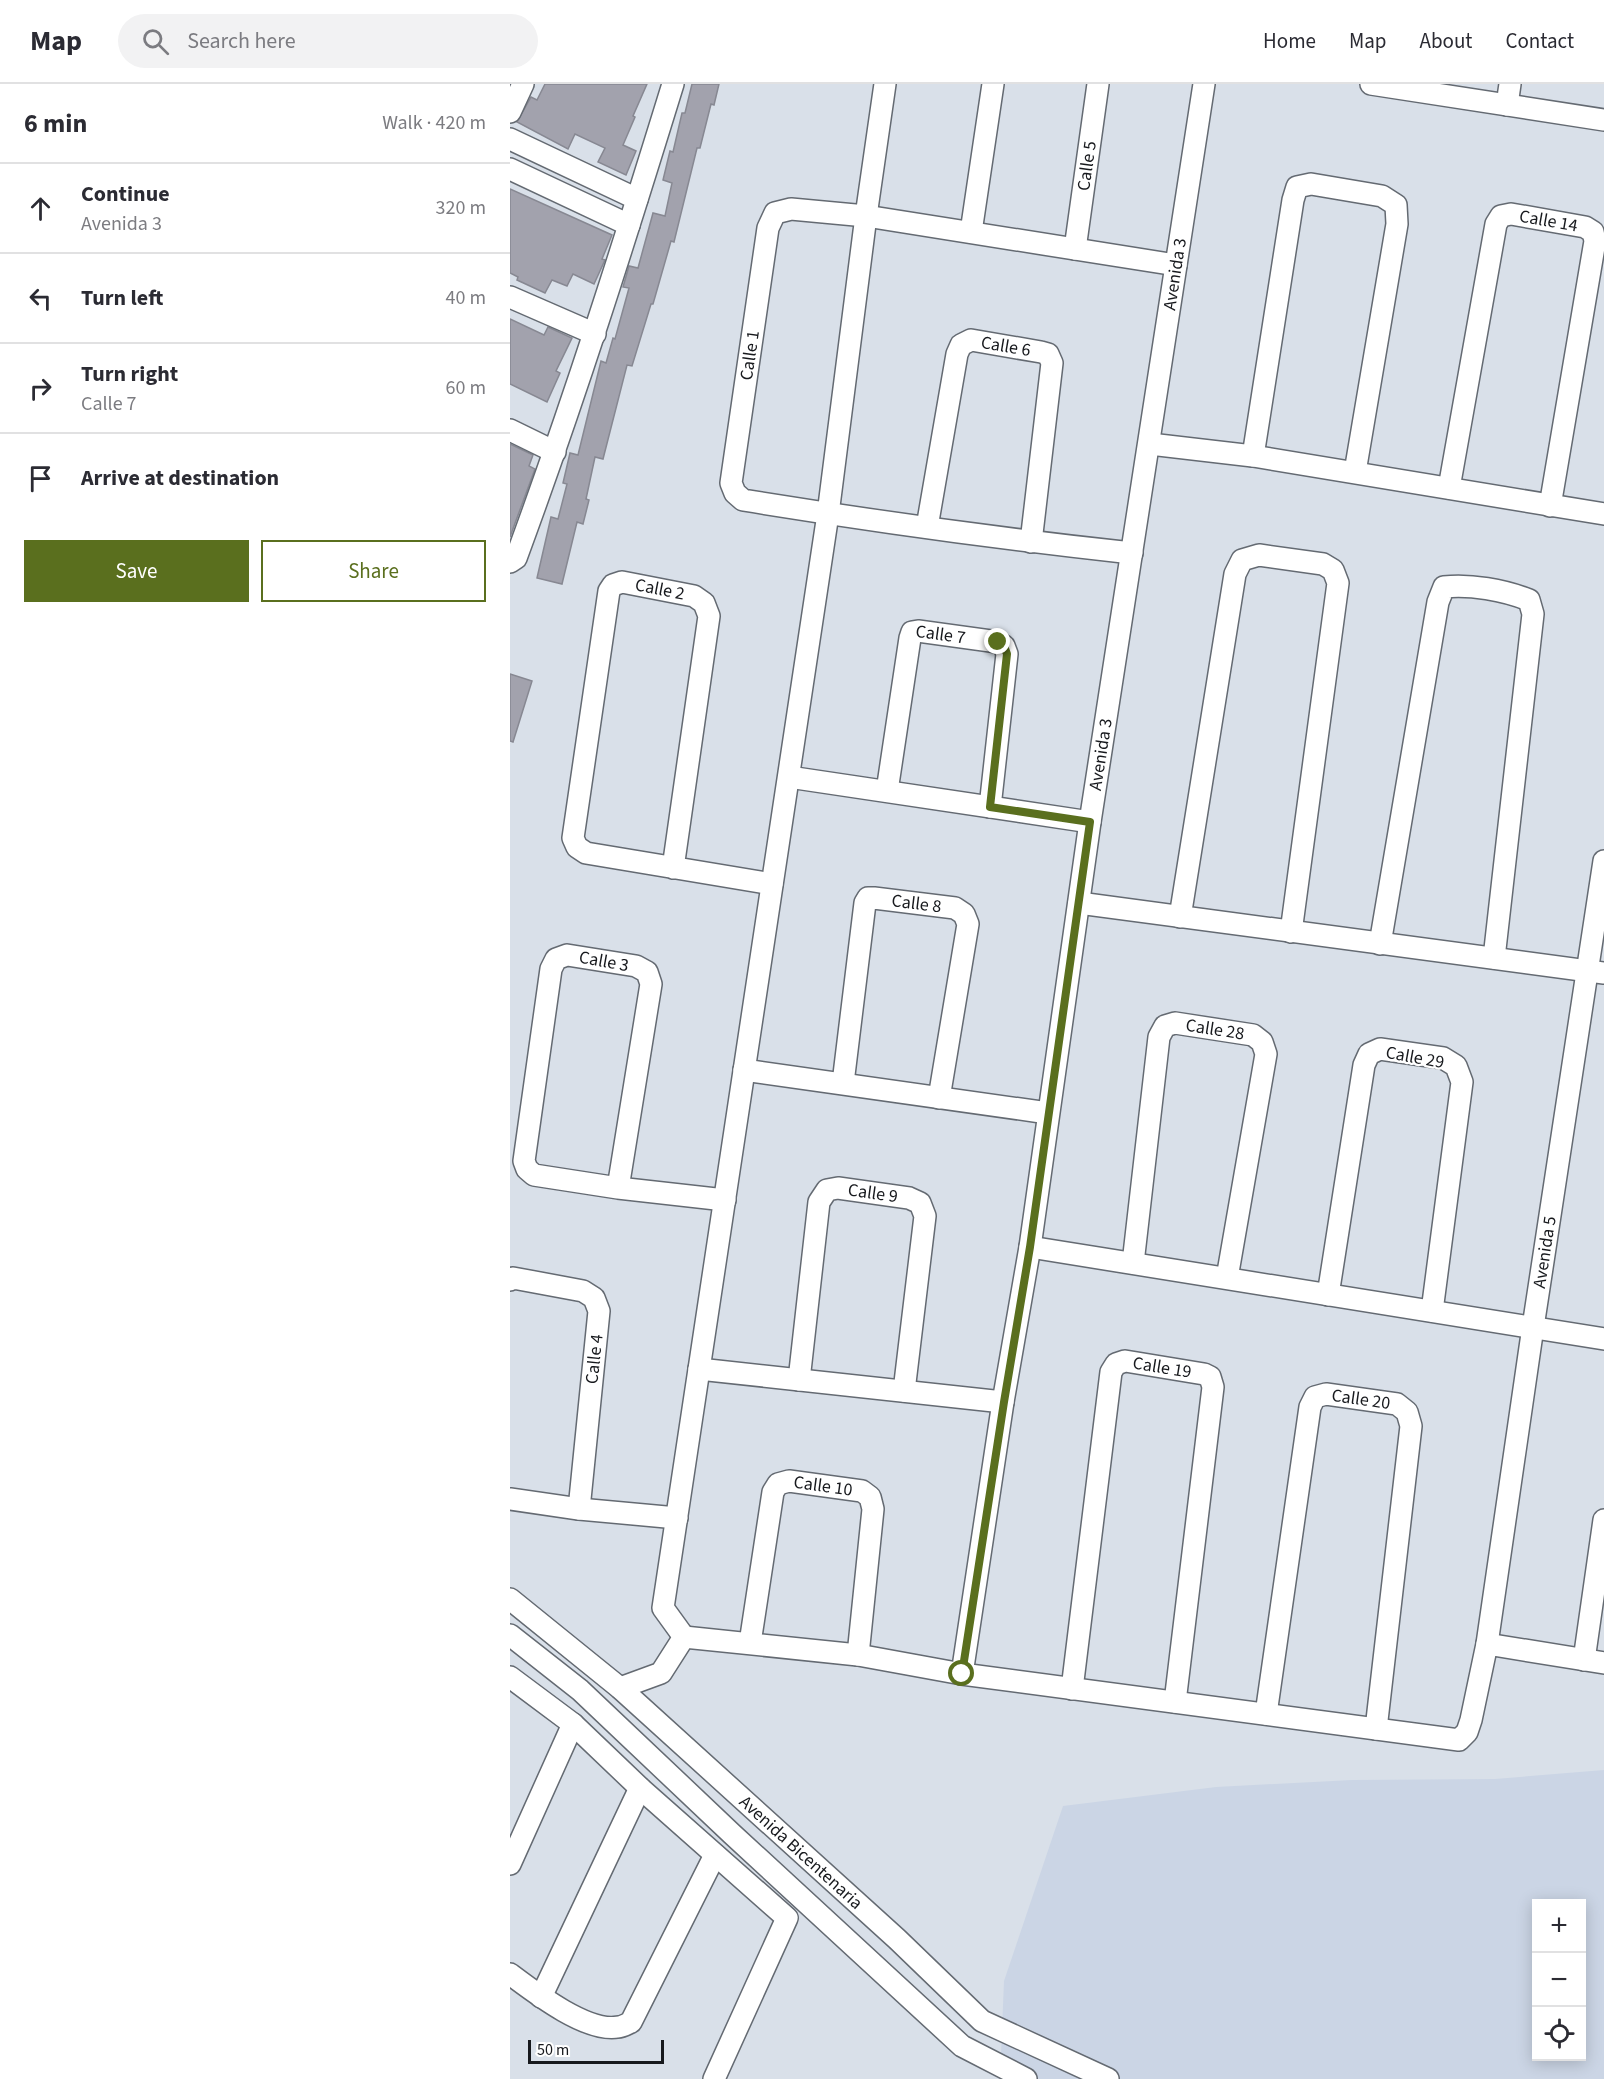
<!DOCTYPE html>
<meta charset="utf-8">
<style>
body{margin:0;font-family:"Source Sans 3",sans-serif;background:#f2f2f3;color:#2b2b33}
.controls{position:absolute;right:18px;bottom:18px;display:grid;overflow:hidden;border-radius:0px;box-shadow:0 3px 15px #0003}
.controls button{width:54px;height:54px;display:grid;place-items:center;padding:0;border:0;border-bottom:2px solid #e1e1e2;background:#fff;color:#2b2b33;font:30px sans-serif}
.scale{position:absolute;left:18px;bottom:15px;width:136px;box-sizing:border-box;padding-left:6px;border:3px solid #17191d;border-top:0;font-size:16px;line-height:21px;white-space:nowrap;color:#17191d;-webkit-text-stroke:4px #fff;paint-order:stroke}
.stop{position:absolute;width:18px;height:18px;margin:-14px;border:4px solid #5a6f1e;border-radius:50%;background:#fff}
.stop.end{background:#5a6f1e;border-color:#fff;box-shadow:0 2px 6px #0008}
.list{margin:0;padding:0;list-style:none}
h2{display:flex;justify-content:space-between;align-items:center;height:78px;margin:0;padding:0 24px;font-size:26px}
h2 small{font-size:20px;font-weight:400;color:#7c7c81}
.list li{display:grid;grid-template-columns:39px 1fr auto;gap:18px;align-items:center;box-sizing:border-box;height:90px;padding:0 24px;border-top:2px solid #e1e1e2}
.list b{display:block;font-size:22px;white-space:nowrap}
.list p{margin:0;font-size:20px;white-space:nowrap;color:#7c7c81}
.list em{font-size:20px;font-style:normal;color:#7c7c81}
.actions{display:flex;gap:12px;padding:18px 24px}
.actions a{flex:1;padding:14px 0;border:2px solid #5a6f1e;border-radius:0px;text-align:center;font-size:21px;color:#5a6f1e}
.actions .main{background:#5a6f1e;color:#fff}
.icon{flex:none;width:33px;height:33px;fill:none;stroke:currentColor;stroke-width:2;stroke-linecap:round;stroke-linejoin:round}
.map{position:relative;flex:none;width:1094px;height:1995px;overflow:hidden}
header{display:flex;align-items:center;gap:36px;box-sizing:border-box;height:84px;padding:0 30px;background:#fff;border-bottom:2px solid #e1e1e2}
header strong{font-size:28px}
nav{display:flex;gap:33px;margin-inline-start:auto;font-size:21px}
.search{width:420px;height:54px;background:#f2f2f3;display:flex;align-items:center;gap:15px;box-sizing:border-box;padding:0 21px;border-radius:33px;color:#7c7c81;font-size:22px}
main{display:flex}
aside{flex:1;background:#fff}
.map>svg:first-child{display:block}
.built{fill:#cbd5e5;fill-rule:evenodd}
.building{fill:#a2a2ad;stroke:#878892;stroke-width:1.5}
.lines{fill:none;stroke-linecap:round;stroke-linejoin:round}
.minor-casing{stroke:#646a72;stroke-width:24}
.minor{stroke:#fff;stroke-width:21}
.route{stroke:#5a6f1e;stroke-width:8}
.labels{text-anchor:middle;stroke-width:4.5;stroke-linejoin:round;paint-order:stroke}
.street-label{font-size:18px;fill:#17191d;stroke:#fff}
</style>
<header>
<strong>Map</strong>
<div class="search"><svg class="icon" aria-label="search" viewBox="0 0 24 24"><circle cx="10" cy="10" r="6"/><path d="M15 15l6 6"/></svg>Search here</div>
<nav><a>Home</a><a>Map</a><a>About</a><a>Contact</a></nav>
</header>
<main>
<aside>
<h2>6 min<small>Walk · 420 m</small></h2>
<ul class="list">
<li><svg class="icon" aria-label="ahead" viewBox="0 0 24 24"><path d="M12 20V5M6 11l6-6 6 6"/></svg><div><b>Continue</b><p>Avenida 3</p></div><em>320 m</em></li>
<li><svg class="icon" aria-label="left" viewBox="0 0 24 24"><path d="M17 20v-9H6M10 6l-5 5 5 5"/></svg><div><b>Turn left</b></div><em>40 m</em></li>
<li><svg class="icon" aria-label="right" viewBox="0 0 24 24"><path d="M7 20v-9h11M14 6l5 5-5 5"/></svg><div><b>Turn right</b><p>Calle 7</p></div><em>60 m</em></li>
<li><svg class="icon" aria-label="arrive" viewBox="0 0 24 24"><path d="M6 21V4h12l-3 4 3 4H6"/></svg><div><b>Arrive at destination</b></div></li>
</ul>
<div class="actions"><a class="main">Save</a><a>Share</a></div>
</aside>
<div class="map">
<svg width="1094" height="1995" viewBox="0 0 1094 1995">
<rect width="100%" height="100%" fill="#d9e0e9"/>
<path class="built" d="M 1094,1686 L 1094,1995 L 490,1995 L 494,1897 L 553,1722 L 706,1703 L 842,1696 L 985,1695 ZM 1026,1820 L 1072,1820 L 1072,1972 L 1026,1972 Z"/>
<g class="building">
<polygon points="35,0 137,0 123,32 125,33 113,61 126,67 116,91 88,78 95,64 65,50 58,65 7,38 21,13 27,16"/>
<polygon points="182,0 209,0 204,21 201,20 190,64 187,64 164,158 161,157 143,220 141,220 122,282 117,281 93,375 85,373 76,415 79,416 73,440 67,438 52,500 27,494 41,433 48,435 57,400 53,399 60,369 68,371 91,277 96,279 103,254 105,255 119,204 113,203 119,182 128,184 143,129 155,132 162,99 153,96 160,67 163,68 172,29 175,29"/>
<polygon points="0,105 102,151 92,175 95,176 84,200 63,190 57,202 42,196 35,209 7,196 8,193 0,189"/>
<polygon points="0,235 34,251 38,243 62,254 46,287 50,289 37,318 0,300"/>
<polygon points="0,360 23,371 19,382 25,385 0,453"/>
<polygon points="0,590 22,597 3,658 0,657"/>
</g>
<g class="lines">
<defs>
<g id="minor">
<polyline points="861,0 1094,36"/>
<polyline points="997,21 1000,0"/>
<polyline points="0,28 13,0"/>
<polyline points="0,55 127,115"/>
<polyline points="0,85 119,141"/>
<polyline points="461,148 483,0"/>
<path id="s1" d="M 565,165 L 588,0"/>
<polyline points="0,213 85,250"/>
<polyline points="0,346 45,368"/>
<polyline points="640,360 743,372 1094,430"/>
<polyline points="743,372 783,116 787,103 801,100 872,112 886,121 887,140 845,388"/>
<path id="s2" d="M 939,404 L 986,140 L 991,132 L 1001,130 L 1075,143 L 1083,148 L 1085,157 L 1040,422"/>
<path id="s3" d="M 417,443 L 447,270 L 451,261 L 461,256 L 531,268 L 538,270 L 542,279 L 521,458"/>
<path id="s4" d="M 622,469 C 492,455 362,437 233,416 L 225,409 L 221,399 L 258,144 L 265,129 L 281,125 L 356,132 L 666,181"/>
<path d="M 0,478 L 6,474 C 64,317 114,159 163,0"/>
<polyline points="279,693 580,738"/>
<path id="s5" d="M 377,707 L 400,554 L 402,548 L 408,547 L 488,558 L 494,562 L 497,570 L 480,723"/>
<polyline points="163,784 199,532 194,519 184,512 112,498 103,501 99,507 63,754 67,763 76,769 262,800"/>
<polyline points="569,819 1094,889"/>
<polyline points="670,833 725,490 732,476 749,471 813,480 823,486 828,499 781,848"/>
<path d="M 870,860 L 928,518 L 934,503 C 960,500 994,506 1019,516 L 1023,530 L 984,874"/>
<polyline points="234,986 538,1029"/>
<path id="s6" d="M 333,999 L 355,819 L 358,814 L 364,814 L 445,824 L 454,830 L 458,840 L 429,1014"/>
<polyline points="108,1104 141,900 137,888 126,882 57,871 46,875 41,885 14,1077 17,1085 24,1091 108,1104 215,1116"/>
<polyline points="520,1163 1094,1255"/>
<path id="s7" d="M 623,1179 L 649,953 L 655,942 L 665,939 L 743,951 L 752,958 L 756,970 L 717,1194"/>
<polyline points="0,1196 3,1194 73,1207 84,1214 89,1227 69,1425"/>
<polyline points="818,1211 854,981 859,970 870,965 933,974 946,982 952,998 922,1227"/>
<polyline points="189,1285 493,1318"/>
<path id="s8" d="M 289,1296 L 309,1118 L 317,1106 L 328,1104 L 399,1114 L 410,1119 L 415,1132 L 394,1307"/>
<polyline points="0,1415 69,1425 167,1434"/>
<path id="s9" d="M 0,1515 L 110,1604 L 387,1855 L 472,1937 L 598,1995"/>
<polyline points="0,1551 70,1606 222,1750 452,1962 516,1995"/>
<polyline points="174,1553 153,1524 318,430 356,132 375,0"/>
<polyline points="174,1553 348,1571 452,1590 949,1656 957,1648 961,1636 977,1560 1094,1579"/>
<path id="s10" d="M 240,1559 L 263,1408 L 268,1400 L 279,1397 L 352,1407 L 360,1413 L 363,1425 L 348,1571"/>
<path id="s11" d="M 977,1560 L 1023,1243 L 1094,777"/>
<polyline points="1074,1576 1094,1436"/>
<path id="s12" d="M 452,1590 L 493,1318 L 520,1163 L 580,738 L 694,0"/>
<polyline points="0,1593 63,1640 130,1704 277,1834 204,1995"/>
<polyline points="110,1604 151,1589 174,1553"/>
<path id="s13" d="M 562,1605 L 601,1288 L 606,1280 L 615,1277 L 694,1290 L 700,1293 L 703,1303 L 665,1618"/>
<path id="s14" d="M 756,1630 L 800,1323 L 805,1313 L 816,1310 L 887,1320 L 897,1328 L 901,1342 L 866,1645"/>
<polyline points="0,1780 63,1640"/>
<path d="M 0,1890 C 24,1908 77,1949 108,1943 C 112,1943 117,1940 121,1938 L 205,1771"/>
<polyline points="31,1913 130,1704"/>
</g>
</defs>
<use href="#minor" class="minor-casing"/>
<use href="#minor" class="minor"/>
</g>
<g class="lines">
<polyline class="route" points="452,1590 494,1318 520,1163 580,738 480,723 497,570 494,562 488,558"/>
</g>
<g class="labels">
<g class="street-label">
<text dy="6" stroke="none"><textPath href="#s1" startOffset="84">Calle 5</textPath></text>
<text dy="6" stroke="none"><textPath href="#s2" startOffset="326">Calle 14</textPath></text>
<text dy="6" stroke="none"><textPath href="#s12" startOffset="1416">Avenida 3</textPath></text>
<text dy="6" stroke="none"><textPath href="#s3" startOffset="232">Calle 6</textPath></text>
<text dy="6" stroke="none"><textPath href="#s4" startOffset="543">Calle 1</textPath></text>
<text transform="translate(150 505) rotate(11)" y="6">Calle 2</text>
<text dy="6" stroke="none"><textPath href="#s5" startOffset="190">Calle 7</textPath></text>
<text dy="6" stroke="none"><textPath href="#s12" startOffset="930">Avenida 3</textPath></text>
<text dy="6" stroke="none"><textPath href="#s6" startOffset="236">Calle 8</textPath></text>
<text transform="translate(94 877) rotate(10)" y="6">Calle 3</text>
<text dy="6" stroke="none"><textPath href="#s7" startOffset="291">Calle 28</textPath></text>
<text transform="translate(905 973) rotate(10)" y="6">Calle 29</text>
<text dy="6" stroke="none"><textPath href="#s8" startOffset="240">Calle 9</textPath></text>
<text dy="6" stroke="none"><textPath href="#s11" startOffset="396">Avenida 5</textPath></text>
<text transform="translate(84 1275) rotate(-84)" y="6">Calle 4</text>
<text dy="6" stroke="none"><textPath href="#s13" startOffset="376">Calle 19</textPath></text>
<text dy="6" stroke="none"><textPath href="#s14" startOffset="368">Calle 20</textPath></text>
<text dy="6" stroke="none"><textPath href="#s10" startOffset="208">Calle 10</textPath></text>
<text dy="6" stroke="none"><textPath href="#s9" startOffset="386">Avenida Bicentenaria</textPath></text>
</g>
</g>
</svg>
<div class="controls">
<button>+</button>
<button>−</button>
<button><svg class="icon" aria-label="locate" viewBox="0 0 24 24"><circle cx="12" cy="12" r="6"/><path d="M12 2v4M12 18v4M2 12h4M18 12h4"/></svg></button>
</div>
<div class="scale">50 m</div>
<div class="stop" style="left:452px;top:1590px"></div>
<div class="stop end" style="left:488px;top:558px"></div>
</div>
</main>
